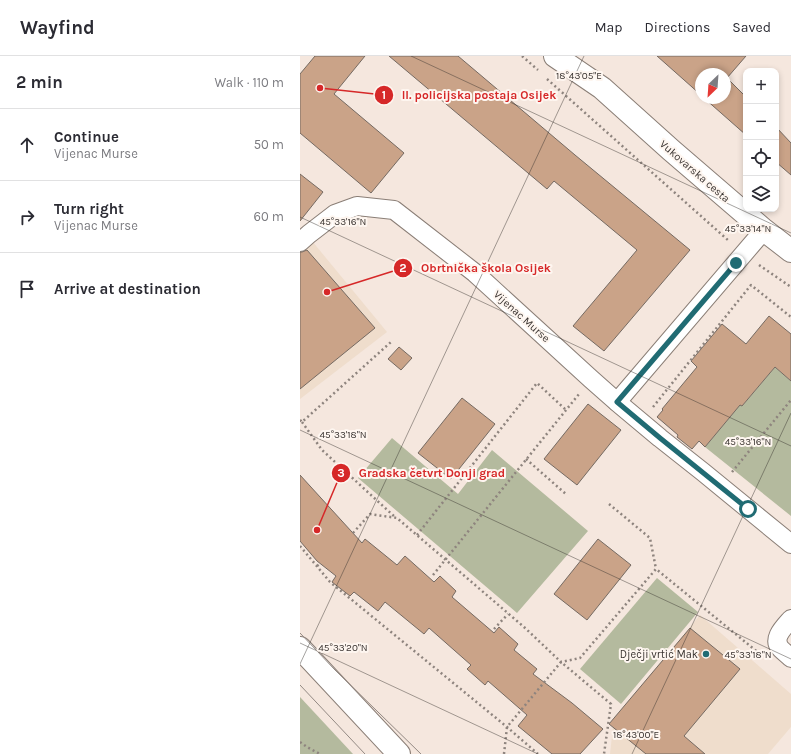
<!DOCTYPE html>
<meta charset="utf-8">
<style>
body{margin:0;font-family:Karla,sans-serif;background:#f7f7f7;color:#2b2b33}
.controls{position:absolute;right:12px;top:12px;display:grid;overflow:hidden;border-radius:8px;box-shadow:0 2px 6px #0003}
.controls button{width:36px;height:36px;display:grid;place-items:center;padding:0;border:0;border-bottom:1px solid #e1e1e2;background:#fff;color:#2b2b33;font:20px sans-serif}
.compass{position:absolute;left:395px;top:12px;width:36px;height:36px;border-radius:50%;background:#fff;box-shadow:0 2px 6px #0003;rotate:205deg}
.stop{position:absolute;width:12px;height:12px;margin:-9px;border:3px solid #206b73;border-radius:50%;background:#fff}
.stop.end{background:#206b73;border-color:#fff;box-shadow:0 1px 4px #0008}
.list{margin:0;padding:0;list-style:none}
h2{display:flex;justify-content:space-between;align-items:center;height:52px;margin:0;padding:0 16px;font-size:17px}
h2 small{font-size:13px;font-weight:400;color:#7c7c81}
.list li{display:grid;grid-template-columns:26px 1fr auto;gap:12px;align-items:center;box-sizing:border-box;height:72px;padding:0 16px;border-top:1px solid #e1e1e2}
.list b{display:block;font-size:15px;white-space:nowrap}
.list p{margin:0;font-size:13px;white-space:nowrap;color:#7c7c81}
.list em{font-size:13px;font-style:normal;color:#7c7c81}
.icon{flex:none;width:22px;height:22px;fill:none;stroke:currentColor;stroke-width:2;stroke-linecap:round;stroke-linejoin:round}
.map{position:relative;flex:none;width:491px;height:698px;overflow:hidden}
header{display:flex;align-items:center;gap:24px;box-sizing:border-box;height:56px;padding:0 20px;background:#fff;border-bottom:1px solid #e1e1e2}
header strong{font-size:19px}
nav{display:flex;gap:22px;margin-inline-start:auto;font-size:14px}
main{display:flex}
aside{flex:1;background:#fff}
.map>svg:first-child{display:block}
.education{fill:#efddcc}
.green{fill:#b4ba9e}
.building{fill:#caa388;stroke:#756a62}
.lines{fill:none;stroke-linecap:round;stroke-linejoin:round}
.minor-casing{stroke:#8a7e76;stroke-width:20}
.secondary-casing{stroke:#8a7e76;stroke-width:24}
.path{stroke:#8e847e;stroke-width:2.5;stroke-dasharray:2 3;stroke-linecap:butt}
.minor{stroke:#fff;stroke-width:18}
.secondary{stroke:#fff;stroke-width:22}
.tram{stroke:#938983;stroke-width:1}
.route{stroke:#206b73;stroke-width:5}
.ticks{fill:none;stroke:#38322f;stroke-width:1;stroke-opacity:0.45}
.poi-dot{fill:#206b73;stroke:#fef6f0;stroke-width:1.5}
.labels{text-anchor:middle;stroke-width:4;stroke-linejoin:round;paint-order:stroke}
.street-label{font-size:11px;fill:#38322f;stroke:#fef6f0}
.poi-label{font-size:11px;fill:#38322f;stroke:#fef6f0;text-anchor:end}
.ticks-label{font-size:10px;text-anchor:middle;fill:#38322f;stroke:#fef6f0;stroke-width:4;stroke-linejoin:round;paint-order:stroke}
.leader{fill:none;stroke:#d62828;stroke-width:1.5}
.callout-dot{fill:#d62828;stroke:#fef6f0;stroke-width:1.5}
.mark-label{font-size:12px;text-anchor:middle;font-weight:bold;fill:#fff}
.callout-label{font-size:12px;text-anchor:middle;font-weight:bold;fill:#d62828;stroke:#fef6f0;stroke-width:4;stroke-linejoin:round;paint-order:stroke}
</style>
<header>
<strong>Wayfind</strong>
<nav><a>Map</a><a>Directions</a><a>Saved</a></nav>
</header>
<main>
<aside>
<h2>2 min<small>Walk · 110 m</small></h2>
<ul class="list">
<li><svg class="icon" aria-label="ahead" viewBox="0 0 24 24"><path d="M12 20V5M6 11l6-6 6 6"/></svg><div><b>Continue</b><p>Vijenac Murse</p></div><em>50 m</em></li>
<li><svg class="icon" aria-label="right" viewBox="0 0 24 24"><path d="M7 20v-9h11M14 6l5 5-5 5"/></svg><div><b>Turn right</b><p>Vijenac Murse</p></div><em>60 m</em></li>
<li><svg class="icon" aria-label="arrive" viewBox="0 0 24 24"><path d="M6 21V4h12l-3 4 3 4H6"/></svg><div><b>Arrive at destination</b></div></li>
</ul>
</aside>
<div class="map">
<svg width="491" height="698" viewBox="0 0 491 698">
<rect width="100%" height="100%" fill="#f5e7de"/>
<g class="education">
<polygon points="12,185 87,276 0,343 0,197"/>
<polygon points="400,559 491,638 491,671 468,698 310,698 314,662"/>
</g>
<g class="green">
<polygon points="475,311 491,325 491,460 405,391 432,358 435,344 442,350"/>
<polygon points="92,382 158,438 192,394 288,475 217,557 58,422"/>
<polygon points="357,522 398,556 321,648 280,613"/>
<polygon points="0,641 53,698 0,698"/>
</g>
<g class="building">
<polygon points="15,0 65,0 34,38 104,97 71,137 0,77 0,18"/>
<polygon points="89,0 158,0 275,99 390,194 304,295 273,270 337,194 254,125 247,133"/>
<polygon points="357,0 446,0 427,22 446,41 446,79 404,42 425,42 425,18 401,18 401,39"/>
<polygon points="476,71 491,87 491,119 476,106"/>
<polygon points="0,118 23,136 0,165"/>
<polygon points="7,194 75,272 0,333 0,196 2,196"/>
<polygon points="469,260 491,278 491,325 475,311 442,350 440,349 405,391 399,385 392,393 377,381 378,379 357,361 363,354 362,353 397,311 391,305 422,268 446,288"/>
<polygon points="99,291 112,302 101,314 88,303"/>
<polygon points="162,342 195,368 151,423 118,397"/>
<polygon points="288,348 321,374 277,429 244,403"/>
<polygon points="0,419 62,487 65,483 97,509 105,500 134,526 140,520 156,535 152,541 194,577 199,571 218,588 214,594 237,613 233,618 272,647 303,673 280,698 252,698 218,670 227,659 188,625 185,629 167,613 171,609 129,572 124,578 85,546 78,555 54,536 50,540 32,526 36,520 17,505 0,485"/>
<polygon points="298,483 331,509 287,564 254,538"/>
<polygon points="390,572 440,613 384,680 405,698 346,698 309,668"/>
</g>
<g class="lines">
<defs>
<g id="minor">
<polyline points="0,186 9,178 35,158 57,150 94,154 175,217 291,323 317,346 360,382 403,416 491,488"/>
<polyline points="317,346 464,174"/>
<path d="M 491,563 C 484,571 471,583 481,593 C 484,596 488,599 491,602"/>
</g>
<g id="secondary">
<polyline points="255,0 302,32 371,94 464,174 491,195"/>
<polyline points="0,592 99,698"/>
</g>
</defs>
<use href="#minor" class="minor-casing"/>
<use href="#secondary" class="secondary-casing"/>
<g class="path">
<polyline points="222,0 238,14"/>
<polyline points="247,23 429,185"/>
<polyline points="459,209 491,231"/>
<polyline points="353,351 451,229 491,261"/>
<polyline points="0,364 2,366 91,286"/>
<polyline points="2,366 22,394 96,462"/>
<polyline points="226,403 267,439"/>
<polyline points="432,416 491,344"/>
<polyline points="309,448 350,482 356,513"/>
<polyline points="53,477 70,458 97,462 224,571 261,606 280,602 356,513 460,598"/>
<polyline points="117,479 237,327 266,354"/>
<polyline points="0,490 30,526 207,671 238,698"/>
<polyline points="17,510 21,507"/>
<polyline points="133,519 279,338"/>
<polyline points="194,573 208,558"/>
<polyline points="0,686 7,691 20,698"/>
<polyline points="204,698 207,671 261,606 311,648 304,698"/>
</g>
<use href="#minor" class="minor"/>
<use href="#secondary" class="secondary"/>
<g class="tram">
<polyline points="0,577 35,614 121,698"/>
<polyline points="0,629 65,698"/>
</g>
</g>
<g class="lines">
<polyline class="route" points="436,207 317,346 360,382 448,453"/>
</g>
<path class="ticks" d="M 111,0 L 491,177M 0,161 L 491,390M 0,374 L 491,603M 0,587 L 238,698M 0,608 L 284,0M 332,698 L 491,357"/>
<circle class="poi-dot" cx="406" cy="598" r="4"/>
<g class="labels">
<g class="street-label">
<text transform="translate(395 115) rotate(41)" y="4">Vukovarska cesta</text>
<text transform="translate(222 260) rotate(42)" y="4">Vijenac Murse</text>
</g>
<g class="poi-label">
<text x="398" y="602">Dječji vrtić Mak</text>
</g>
</g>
<g class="ticks-label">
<text x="279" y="23">18°43'05"E</text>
<text x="43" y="169">45°33'16"N</text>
<text x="448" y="176">45°33'14"N</text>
<text x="43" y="382">45°33'18"N</text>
<text x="448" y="389">45°33'16"N</text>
<text x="43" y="595">45°33'20"N</text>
<text x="448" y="602">45°33'18"N</text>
<text x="336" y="682">18°43'00"E</text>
</g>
<path class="leader" d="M20 32L84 39M27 236L103 212M17 474L41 417"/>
<g class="callout-dot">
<circle cx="20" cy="32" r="4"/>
<circle cx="27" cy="236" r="4"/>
<circle cx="17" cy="474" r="4"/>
<circle cx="84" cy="39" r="10"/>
<circle cx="103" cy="212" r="10"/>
<circle cx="41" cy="417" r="10"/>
</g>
<g class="mark-label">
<text x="84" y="43">1</text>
<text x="103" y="216">2</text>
<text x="41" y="421">3</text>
</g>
<g class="callout-label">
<text x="179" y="43">II. policijska postaja Osijek</text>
<text x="186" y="216">Obrtnička škola Osijek</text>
<text x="132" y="421">Gradska četvrt Donji grad</text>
</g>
</svg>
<div class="controls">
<button>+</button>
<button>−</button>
<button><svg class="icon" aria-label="locate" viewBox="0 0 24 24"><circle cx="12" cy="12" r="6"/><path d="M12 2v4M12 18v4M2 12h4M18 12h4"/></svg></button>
<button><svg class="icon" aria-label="layers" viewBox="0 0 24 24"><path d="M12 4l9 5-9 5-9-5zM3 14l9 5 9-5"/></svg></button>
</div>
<svg class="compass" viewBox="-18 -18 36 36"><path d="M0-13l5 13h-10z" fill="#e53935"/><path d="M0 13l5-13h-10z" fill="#7c7c81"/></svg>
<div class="stop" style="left:448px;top:453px"></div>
<div class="stop end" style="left:436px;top:207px"></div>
</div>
</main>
